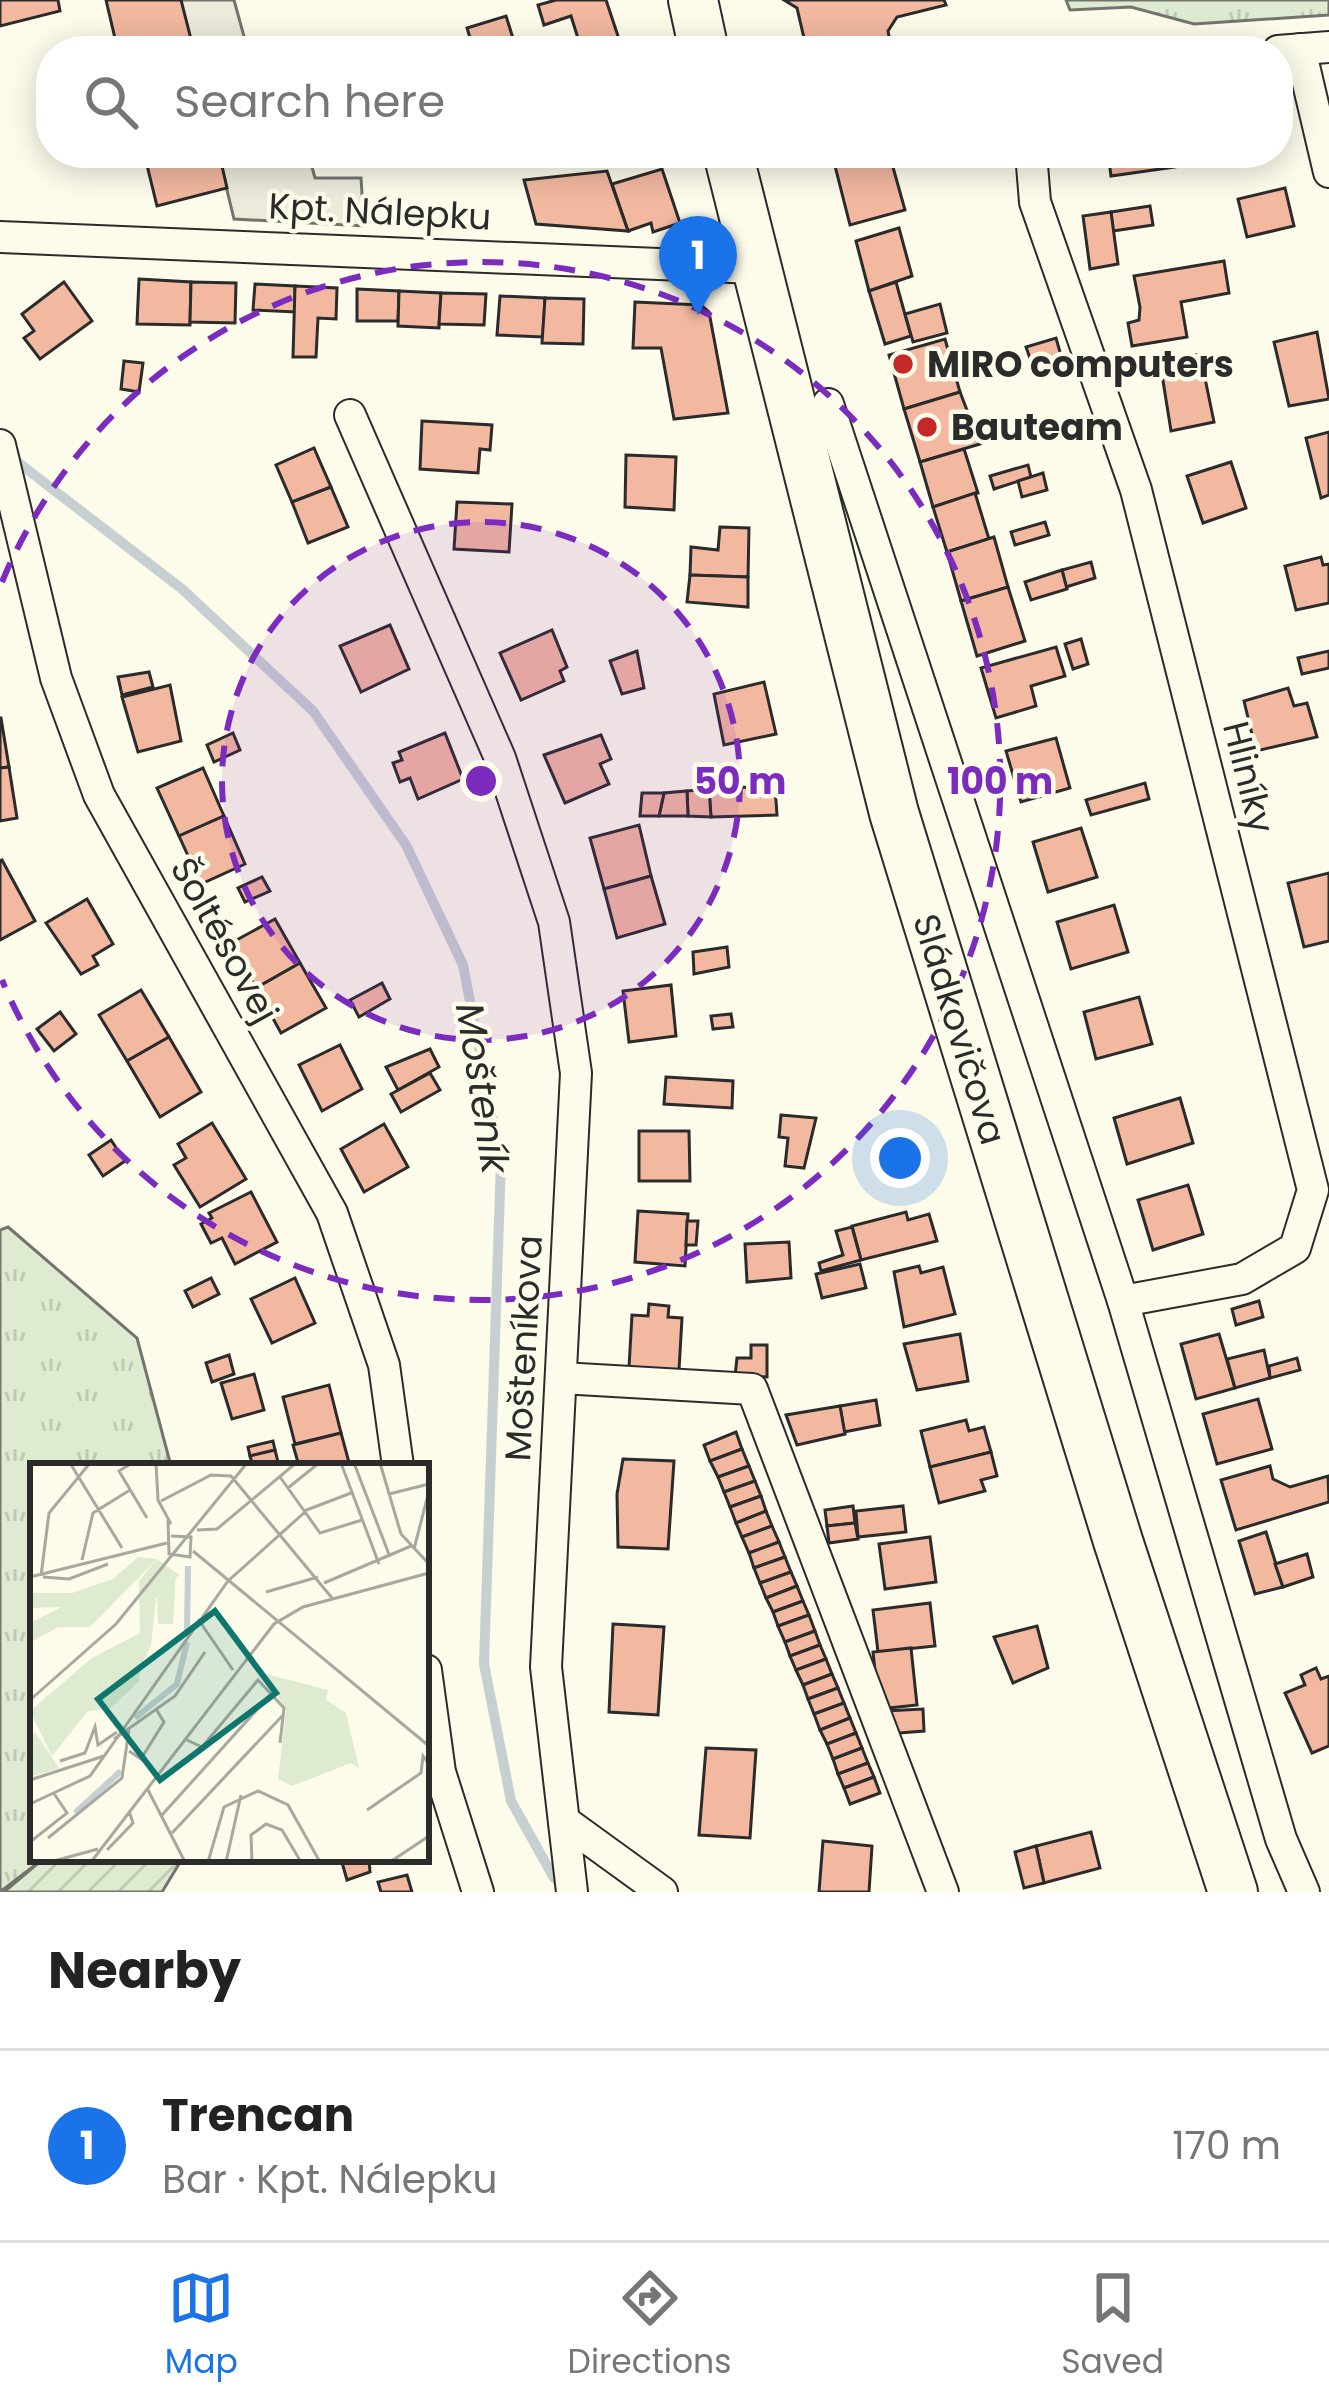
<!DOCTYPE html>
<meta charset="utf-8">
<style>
body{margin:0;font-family:Poppins,sans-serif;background:#f6f6f6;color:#222}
.you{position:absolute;left:900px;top:1158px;width:42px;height:42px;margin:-30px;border:9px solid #fff;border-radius:50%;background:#1a73e8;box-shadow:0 0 0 18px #1a73e833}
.badge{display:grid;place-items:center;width:78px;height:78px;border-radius:50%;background:#1a73e8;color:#fff;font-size:39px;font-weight:700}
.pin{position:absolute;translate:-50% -99px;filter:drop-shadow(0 3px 6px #0008)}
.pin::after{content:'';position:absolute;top:63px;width:42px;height:36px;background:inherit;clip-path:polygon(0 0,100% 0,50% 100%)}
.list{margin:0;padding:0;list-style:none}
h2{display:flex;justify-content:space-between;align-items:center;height:156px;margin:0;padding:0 48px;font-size:51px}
h2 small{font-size:39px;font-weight:400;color:#767676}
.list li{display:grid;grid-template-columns:78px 1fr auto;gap:36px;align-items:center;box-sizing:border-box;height:192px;padding:0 48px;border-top:3px solid #e0e0e0}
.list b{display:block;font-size:45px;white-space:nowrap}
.list p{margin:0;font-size:39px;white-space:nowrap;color:#767676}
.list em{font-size:39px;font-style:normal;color:#767676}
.icon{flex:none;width:66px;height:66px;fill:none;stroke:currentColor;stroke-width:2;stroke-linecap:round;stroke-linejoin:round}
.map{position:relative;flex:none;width:1329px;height:1892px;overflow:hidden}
.search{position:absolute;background:#fff;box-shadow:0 6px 30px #0003;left:36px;right:36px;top:36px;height:132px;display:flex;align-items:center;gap:30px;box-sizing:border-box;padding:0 42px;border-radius:48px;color:#767676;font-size:45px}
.sheet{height:348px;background:#fff}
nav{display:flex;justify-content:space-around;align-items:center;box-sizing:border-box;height:168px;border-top:3px solid #e0e0e0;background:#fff;font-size:33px;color:#767676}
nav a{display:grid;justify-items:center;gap:6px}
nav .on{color:#1a73e8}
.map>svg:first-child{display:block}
.grass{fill:url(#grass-tufts);stroke:#74746e;stroke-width:3}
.garden{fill:url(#garden-furrows);stroke:#74746e;stroke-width:3}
.parking{fill:#eceadb;stroke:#74746e;stroke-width:3}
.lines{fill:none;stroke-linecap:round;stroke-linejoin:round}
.stream{stroke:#c7d0d0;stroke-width:10}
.building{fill:#f2b8a0;stroke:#2b2b2b;stroke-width:3}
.street-casing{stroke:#2b2b2b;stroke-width:34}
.primary-casing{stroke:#2b2b2b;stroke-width:52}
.street{stroke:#fdfbea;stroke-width:30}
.primary{stroke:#fdfbea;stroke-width:48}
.ring{fill:none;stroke:#7b2cbf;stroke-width:6;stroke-dasharray:21 15}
.poi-dot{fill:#c62828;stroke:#fdfbea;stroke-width:4.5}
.labels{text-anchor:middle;stroke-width:9;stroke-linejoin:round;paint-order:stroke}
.street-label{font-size:36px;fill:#2b2b2b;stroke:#fdfbea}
.poi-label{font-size:36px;font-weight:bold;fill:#2b2b2b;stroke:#fdfbea;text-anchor:start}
.water-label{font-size:39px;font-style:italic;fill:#2b2b2b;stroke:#fdfbea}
.inset-river{fill:none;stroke:#c7d0d0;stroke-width:6}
.inset-road{fill:none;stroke:#a9a89e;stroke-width:3}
.view{fill:#0f766e;fill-opacity:0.15;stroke:#0f766e;stroke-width:6}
.inset-edge{fill:none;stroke:#2b2b2b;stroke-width:6}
.centre{fill:#7b2cbf;stroke:#fdfbea;stroke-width:6}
.ring-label{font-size:36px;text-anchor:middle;font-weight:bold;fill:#7b2cbf;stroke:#fdfbea;stroke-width:9;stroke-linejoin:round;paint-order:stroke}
</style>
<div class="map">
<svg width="1329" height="1892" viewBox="0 0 1329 1892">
<defs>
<pattern id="grass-tufts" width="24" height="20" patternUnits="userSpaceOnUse" patternTransform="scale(3)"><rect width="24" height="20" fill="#deebd1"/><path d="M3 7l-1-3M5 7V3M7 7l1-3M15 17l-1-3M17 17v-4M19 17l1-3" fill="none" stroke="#bfcab4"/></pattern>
<pattern id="garden-furrows" width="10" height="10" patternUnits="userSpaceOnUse" patternTransform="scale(3)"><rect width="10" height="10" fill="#deebd1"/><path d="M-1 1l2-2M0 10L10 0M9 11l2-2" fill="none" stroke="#bfcab4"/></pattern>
</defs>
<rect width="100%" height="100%" fill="#fdfbea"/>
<g class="grass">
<polygon points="1066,0 1329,0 1329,15 1194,24 1131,7 1070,10"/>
<polygon points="8,1227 137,1338 171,1466 33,1466 33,1859 43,1859 0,1892 0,1230"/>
</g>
<polygon class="garden" points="43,1859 182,1859 162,1892 4,1892"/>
<g class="parking">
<polygon points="180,0 234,0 248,51 193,51"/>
<polygon points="218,153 308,153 315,178 361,178 364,226 234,219"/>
</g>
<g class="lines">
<polyline class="stream" points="11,457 182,589 313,711 406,845 463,965 501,1161 484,1664 511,1801 554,1878 567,1887"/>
</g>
<g class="building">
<polygon points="0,0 58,0 60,11 0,26"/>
<polygon points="106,0 181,0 194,51 118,51"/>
<polygon points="556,0 606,0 623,51 582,51 571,16 544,25 538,5"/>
<polygon points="784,0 944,0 946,5 897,17 888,31 890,41 847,51 807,51 797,8"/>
<polygon points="506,16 517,51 474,51 467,28"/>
<polygon points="144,153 219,153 227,188 157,206"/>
<polygon points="851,153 889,153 905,210 850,225 833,158"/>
<polygon points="1108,153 1174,153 1175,167 1111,176"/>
<polygon points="662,169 680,223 653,232 651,223 628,231 612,184"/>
<polygon points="607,171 628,231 536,224 524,180"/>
<polygon points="1285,188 1294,226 1247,237 1238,199"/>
<polygon points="1150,206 1153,225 1113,231 1111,212"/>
<polygon points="1111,212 1118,264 1090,269 1083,216"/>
<polygon points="899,228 912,276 869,291 856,241"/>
<polygon points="1224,261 1229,293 1181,302 1187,337 1132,346 1128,323 1139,320 1140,307 1134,276"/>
<polygon points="139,279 191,282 190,325 137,324"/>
<polygon points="64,282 92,321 40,359 24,338 34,331 22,314"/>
<polygon points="191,282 236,283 235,323 190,322"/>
<polygon points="896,282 911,336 885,344 869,291"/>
<polygon points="255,284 295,286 295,312 253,310"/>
<polygon points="295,286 337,288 336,319 318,318 316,357 293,357"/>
<polygon points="357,289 399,291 398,321 357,321"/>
<polygon points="399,291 441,293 439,328 398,326"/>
<polygon points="441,293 486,294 484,325 439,324"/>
<polygon points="500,296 545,298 543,337 497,335"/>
<polygon points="545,298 584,299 583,344 542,343"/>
<polygon points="635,302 701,305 709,312 728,413 674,419 661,348 633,348"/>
<polygon points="940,304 947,333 913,342 905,314"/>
<polygon points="1317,332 1329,399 1289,406 1274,342"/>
<polygon points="1056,338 1062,359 1033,367 1026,347"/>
<polygon points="945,339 960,392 904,409 889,355"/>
<polygon points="1200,354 1214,422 1171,431 1160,362"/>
<polygon points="124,361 143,363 139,392 121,389"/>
<polygon points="960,392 980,444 920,462 904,409"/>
<polygon points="422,421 492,425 490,450 480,449 478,473 420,469"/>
<polygon points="1329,432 1329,495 1321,498 1306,438"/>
<polygon points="314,448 331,487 292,502 276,465"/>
<polygon points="964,449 978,493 933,507 920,462"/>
<polygon points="626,455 676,457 674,510 625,507"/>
<polygon points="1231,462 1246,508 1203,523 1187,476"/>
<polygon points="1028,465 1031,477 994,489 990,476"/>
<polygon points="1043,473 1047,490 1022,497 1018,481"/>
<polygon points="331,487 348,527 308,543 292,502"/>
<polygon points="975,493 989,539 947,552 933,507"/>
<polygon points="457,502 512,504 509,552 454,549"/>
<polygon points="1045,522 1049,535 1015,545 1011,532"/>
<polygon points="720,527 749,528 748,577 690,575 691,547 718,550"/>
<polygon points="994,537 1008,587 961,601 947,552"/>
<polygon points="1321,557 1323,565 1329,564 1329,603 1296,610 1285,566"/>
<polygon points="1091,562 1095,578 1066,587 1062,570"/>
<polygon points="1062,570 1067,589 1031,600 1025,582"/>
<polygon points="690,575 748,577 748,607 687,602"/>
<polygon points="1008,587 1025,641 977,656 961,601"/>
<polygon points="390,625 409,669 361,692 340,646"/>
<polygon points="552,630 567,667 560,671 564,681 521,700 500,653"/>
<polygon points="1081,639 1088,664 1073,669 1065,644"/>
<polygon points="1056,647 1065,676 1031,686 1036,706 996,718 981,668"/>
<polygon points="637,651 644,688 622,694 610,661"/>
<polygon points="1329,651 1329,668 1302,674 1298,658"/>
<polygon points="149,672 153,687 122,695 118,677"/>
<polygon points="764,682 776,734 724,745 714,694"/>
<polygon points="170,685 181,741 138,752 122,697"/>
<polygon points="1288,688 1294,706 1307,703 1317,737 1256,751 1244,701"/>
<polygon points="1,718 9,767 0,768 0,718"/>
<polygon points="233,733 240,750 214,762 207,745"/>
<polygon points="445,733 463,779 418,799 410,778 400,782 393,763 402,760 399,752"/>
<polygon points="601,735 611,759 600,764 609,784 565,803 544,755"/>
<polygon points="1056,738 1070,788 1021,802 1006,751"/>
<polygon points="9,767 17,818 0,821 0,768"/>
<polygon points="203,768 224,816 179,836 157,788"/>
<polygon points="1145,783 1149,799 1091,815 1086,800"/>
<polygon points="775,786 777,815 711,817 709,789"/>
<polygon points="709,789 711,817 688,816 687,791"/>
<polygon points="687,791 688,816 659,816 664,793"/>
<polygon points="642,793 664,793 659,816 640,816"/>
<polygon points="224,816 245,864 201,884 179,836"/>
<polygon points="639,825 651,876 604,889 590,838"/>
<polygon points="1081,828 1097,877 1048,892 1033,842"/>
<polygon points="2,860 35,921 0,940 0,861"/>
<polygon points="1329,873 1329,941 1304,947 1288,883"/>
<polygon points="651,876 665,924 617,938 604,889"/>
<polygon points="262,877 270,891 245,902 238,888"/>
<polygon points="87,899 113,944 93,956 98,965 81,974 46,923"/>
<polygon points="1114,905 1128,952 1071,969 1057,922"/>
<polygon points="275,919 300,963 256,988 231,943"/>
<polygon points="727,947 729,967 694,974 693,952"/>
<polygon points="300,963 326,1008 281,1033 256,988"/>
<polygon points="382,983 390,999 359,1017 350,1000"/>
<polygon points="671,985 676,1036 629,1042 623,991"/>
<polygon points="141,990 169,1037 127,1061 99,1015"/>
<polygon points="1139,997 1152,1044 1096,1059 1084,1012"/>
<polygon points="60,1012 76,1034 54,1051 37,1029"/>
<polygon points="731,1014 733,1027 713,1029 711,1016"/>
<polygon points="169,1037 201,1092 160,1117 127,1061"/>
<polygon points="340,1045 362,1089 322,1111 299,1065"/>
<polygon points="430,1049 439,1067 398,1090 386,1067"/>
<polygon points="430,1073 440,1090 401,1112 391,1094"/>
<polygon points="666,1077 733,1081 732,1108 664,1104"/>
<polygon points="1180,1098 1193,1143 1127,1164 1114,1118"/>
<polygon points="781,1115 816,1118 804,1168 785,1166 788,1138 779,1137"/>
<polygon points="212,1123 246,1179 200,1207 174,1165 186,1158 178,1144"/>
<polygon points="384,1124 408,1167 364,1192 341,1149"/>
<polygon points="639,1131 689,1131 690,1181 639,1181"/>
<polygon points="111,1140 125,1161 103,1176 89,1155"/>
<polygon points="1188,1185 1203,1234 1153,1250 1138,1200"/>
<polygon points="251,1192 277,1242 235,1264 222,1238 211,1243 201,1224 212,1218 209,1213"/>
<polygon points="638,1211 688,1214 685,1266 635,1262"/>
<polygon points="906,1212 908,1220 929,1214 937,1241 861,1260 852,1226"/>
<polygon points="687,1221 698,1221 696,1245 686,1245"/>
<polygon points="852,1227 861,1260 821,1271 819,1263 843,1255 836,1231"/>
<polygon points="789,1242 791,1278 747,1282 745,1244"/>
<polygon points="860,1264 866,1288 822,1298 816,1274"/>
<polygon points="919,1266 921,1273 943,1267 955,1314 904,1327 894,1272"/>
<polygon points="211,1278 219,1294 193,1307 185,1291"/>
<polygon points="295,1278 315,1323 272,1343 251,1299"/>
<polygon points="1259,1301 1263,1317 1236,1325 1232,1309"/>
<polygon points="649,1304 669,1306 668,1317 682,1318 679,1370 629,1367 632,1315 648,1316"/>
<polygon points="960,1334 968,1381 917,1390 904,1344"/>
<polygon points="1219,1334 1235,1388 1196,1399 1181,1344"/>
<polygon points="751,1345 767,1345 767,1377 735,1376 737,1358 751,1358"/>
<polygon points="1264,1350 1270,1378 1235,1388 1227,1359"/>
<polygon points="229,1355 234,1374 212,1382 206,1363"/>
<polygon points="1297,1358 1300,1370 1270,1378 1269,1366"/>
<polygon points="254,1374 264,1410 232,1419 221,1383"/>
<polygon points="329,1385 341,1433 295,1444 283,1397"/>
<polygon points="1258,1399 1272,1449 1217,1464 1203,1414"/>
<polygon points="876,1400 880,1425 844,1432 840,1406"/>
<polygon points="840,1406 845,1434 797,1445 786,1415"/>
<polygon points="966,1420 969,1431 984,1427 991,1452 930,1467 921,1431"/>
<polygon points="736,1432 742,1449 710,1461 704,1445"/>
<polygon points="341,1433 350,1466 299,1466 293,1445"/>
<polygon points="273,1441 275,1450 250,1456 248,1447"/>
<polygon points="742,1449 749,1466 718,1477 710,1461"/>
<polygon points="275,1450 278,1462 253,1466 250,1456"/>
<polygon points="991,1452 997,1476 981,1480 985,1491 939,1503 930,1467"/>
<polygon points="623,1459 674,1461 668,1549 618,1547 617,1494"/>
<polygon points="749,1466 755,1481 724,1492 718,1477"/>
<polygon points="1270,1466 1273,1479 1290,1487 1328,1476 1329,1502 1236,1530 1221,1480"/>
<polygon points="755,1481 761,1496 730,1507 724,1492"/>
<polygon points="761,1496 766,1511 736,1523 730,1507"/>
<polygon points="853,1506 855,1523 827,1526 825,1510"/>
<polygon points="903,1506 906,1532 858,1537 856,1511"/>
<polygon points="766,1511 772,1526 742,1537 736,1523"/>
<polygon points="855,1523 858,1539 829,1543 827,1526"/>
<polygon points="772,1526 779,1542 749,1553 742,1537"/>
<polygon points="1266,1532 1283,1587 1255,1594 1239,1541"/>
<polygon points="930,1537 936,1582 885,1589 879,1544"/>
<polygon points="779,1542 785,1557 754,1568 749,1553"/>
<polygon points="1307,1554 1313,1577 1283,1587 1275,1564"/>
<polygon points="785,1557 791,1572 760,1583 754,1568"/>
<polygon points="791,1572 797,1586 766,1598 760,1583"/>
<polygon points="797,1586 803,1601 773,1612 766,1598"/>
<polygon points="803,1601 809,1615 778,1626 773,1612"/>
<polygon points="930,1603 935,1646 878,1652 873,1610"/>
<polygon points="809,1615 815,1631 785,1642 778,1626"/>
<polygon points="613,1624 664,1627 658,1715 609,1712"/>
<polygon points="1037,1626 1048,1668 1013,1683 994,1637"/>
<polygon points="815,1631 820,1645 790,1656 785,1642"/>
<polygon points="820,1645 826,1659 796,1670 790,1656"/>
<polygon points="911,1648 917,1705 879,1709 873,1652"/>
<polygon points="826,1659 832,1674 803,1685 796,1670"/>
<polygon points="1316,1668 1321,1679 1329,1676 1329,1746 1312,1753 1285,1693 1305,1685 1301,1675"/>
<polygon points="832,1674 838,1688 808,1699 803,1685"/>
<polygon points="838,1688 844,1703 814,1714 808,1699"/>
<polygon points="844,1703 850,1718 820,1730 814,1714"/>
<polygon points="923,1709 924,1731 887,1734 885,1711"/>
<polygon points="850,1718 856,1733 827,1744 820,1730"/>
<polygon points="856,1733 862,1748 833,1759 827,1744"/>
<polygon points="706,1748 756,1750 750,1838 699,1835"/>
<polygon points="862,1748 868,1763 838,1774 833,1759"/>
<polygon points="868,1763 874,1777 844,1788 838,1774"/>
<polygon points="874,1777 880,1793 850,1804 844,1788"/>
<polygon points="1091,1832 1100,1868 1044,1883 1036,1846"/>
<polygon points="823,1841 872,1846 869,1892 819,1892"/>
<polygon points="1036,1846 1044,1883 1024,1888 1015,1852"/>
<polygon points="341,1859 369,1859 370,1872 347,1880"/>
<polygon points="407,1875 412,1892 381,1892 378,1882"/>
</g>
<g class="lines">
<defs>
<g id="street">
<polyline points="1300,49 1329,172"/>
<polyline points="1278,51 1329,47"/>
<polyline points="1031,153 1035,202 1136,490 1313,1190 1295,1248 1242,1279 1123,1301"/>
<polyline points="0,237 755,268"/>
<polyline points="828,404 1123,1301 1281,1839 1304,1892"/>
<polyline points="350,415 500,758 554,922 576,1073 546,1667 572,1892"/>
<polyline points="0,445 56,678 99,795 332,1213 384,1365 398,1466"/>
<polyline points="561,1378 752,1389 943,1892"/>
<polyline points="426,1670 440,1772 478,1892"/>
<polyline points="564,1821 662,1892"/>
</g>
<g id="primary">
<polyline points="693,0 704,51"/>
<polyline points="728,153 894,813 1118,1541 1233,1892"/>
</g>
</defs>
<use href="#street" class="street-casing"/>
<use href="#primary" class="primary-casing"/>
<use href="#street" class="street"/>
<use href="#primary" class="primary"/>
</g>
<circle cx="481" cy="781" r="259" fill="#7b2cbf" fill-opacity=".12"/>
<g class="ring">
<circle cx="481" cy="781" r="259"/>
<path d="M2 582A519 519 0 1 1 2 980"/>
</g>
<g class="poi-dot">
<circle cx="903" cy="364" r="12"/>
<circle cx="927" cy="427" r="12"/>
</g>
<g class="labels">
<g class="street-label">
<text transform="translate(380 211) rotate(3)" y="13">Kpt. Nálepku</text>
<text transform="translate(1249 777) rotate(76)" y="13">Hliníky</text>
<text transform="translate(225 940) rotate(61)" y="13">Šoltésovej</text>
<text transform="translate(960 1029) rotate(73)" y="13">Sládkovičova</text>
<text transform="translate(523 1348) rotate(-87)" y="13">Mošteníkova</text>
</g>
<g class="poi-label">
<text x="927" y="377">MIRO computers</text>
<text x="951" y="440">Bauteam</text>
</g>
<g class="water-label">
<text transform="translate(483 1088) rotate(81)" y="14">Mošteník</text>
</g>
</g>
<g transform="translate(30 1463)">
<rect width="399" height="399" fill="#fdfbea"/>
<path d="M 127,96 L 149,112 L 126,136 L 121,183 L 110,170 L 109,118 ZM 97,198 L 110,205 L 109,218 L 81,245 L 68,236 L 66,215 ZM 236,211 L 298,227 L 296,237 L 316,250 L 329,305 L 321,300 L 262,323 L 248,316 L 256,248 ZM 5,269 L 29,305 L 0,314 L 0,275 Z" fill="#deebd1"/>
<path d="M 108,94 L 127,96 L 60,164 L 28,164 L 0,180 L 0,160 L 32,144 L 0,145 L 0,130 L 42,130 L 83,116 Z" fill="#deebd1"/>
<path d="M 146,109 L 143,161 L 128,161 L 127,136 Z" fill="#deebd1"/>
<path d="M 110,170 L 121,183 L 110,205 L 97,198 L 66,215 L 68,236 L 81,245 L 58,248 L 22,293 L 0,248 L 62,195 Z" fill="#deebd1"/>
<path class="inset-river" d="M 157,169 L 158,103M 105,255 L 147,221 L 157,179M 45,350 L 91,308"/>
<path class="inset-road" d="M 40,0 L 92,85M 126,0 L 128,37 L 141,61M 311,0 L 349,101M 324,0 L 360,94M 350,0 L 371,71 L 399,101M 99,2 L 89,8 L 117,55M 250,14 L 290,70 L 332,57M 258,25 L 289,0M 359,31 L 399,21M 131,38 L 181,12 L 201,13 L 302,135M 274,48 L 321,30M 138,57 L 139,91 L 160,94 L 161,74 L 141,73M 167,67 L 187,66 L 266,0M 384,86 L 399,28M 163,88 L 399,283M 52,97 L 63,50 L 100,27M 11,113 L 19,50 L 60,0M 0,114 L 137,80M 13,114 L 39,116 L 78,101M 294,120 L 381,83M 236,129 L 288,114M 168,156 L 203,207M 0,237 L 86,161 L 217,0M 84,276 L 145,233 L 175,189M 157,277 L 172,284 L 228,217 L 254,245 L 250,280M 99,288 L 111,296 L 134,259 L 126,246M 30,298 L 55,290 L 65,264 L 68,282 L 87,269M 0,317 L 74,293M 118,327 L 155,399M 0,341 L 60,313 L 198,118 L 275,49M 337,347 L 391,310 L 393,293 L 399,301M 132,352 L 242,230M 142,370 L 254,251M 18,375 L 92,315 L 99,267M 0,379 L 37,350 L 23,329M 77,387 L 103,360 L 99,348M 20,399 L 68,386M 61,399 L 244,161 L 273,144 L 399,110M 178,399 L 194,344 L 228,328 L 258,342 L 290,399M 196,399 L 211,332M 222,399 L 221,372 L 236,361 L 252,367 L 271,399M 360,399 L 399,373"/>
<path class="view" d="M 185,148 L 246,230 L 130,317 L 68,236 Z"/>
<rect width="399" height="399" class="inset-edge"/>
</g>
<circle cx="481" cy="781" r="18" class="centre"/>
<g class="ring-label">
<text x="740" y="794">50 m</text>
<text x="1000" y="794">100 m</text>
</g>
</svg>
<div class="you"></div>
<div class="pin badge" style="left:698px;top:315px">1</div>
<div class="search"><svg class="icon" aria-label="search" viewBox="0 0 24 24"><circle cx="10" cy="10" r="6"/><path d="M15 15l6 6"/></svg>Search here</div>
</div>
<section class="sheet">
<h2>Nearby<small></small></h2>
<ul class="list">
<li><span class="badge">1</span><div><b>Trencan</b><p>Bar · Kpt. Nálepku</p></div><em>170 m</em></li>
</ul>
</section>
<nav>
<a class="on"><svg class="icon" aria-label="map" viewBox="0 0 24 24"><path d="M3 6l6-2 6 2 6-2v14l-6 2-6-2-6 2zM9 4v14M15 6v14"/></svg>Map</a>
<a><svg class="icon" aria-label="directions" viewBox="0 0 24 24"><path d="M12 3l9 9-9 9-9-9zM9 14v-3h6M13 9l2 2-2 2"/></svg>Directions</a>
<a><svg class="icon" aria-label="saved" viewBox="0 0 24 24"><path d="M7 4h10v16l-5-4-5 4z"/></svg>Saved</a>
</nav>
